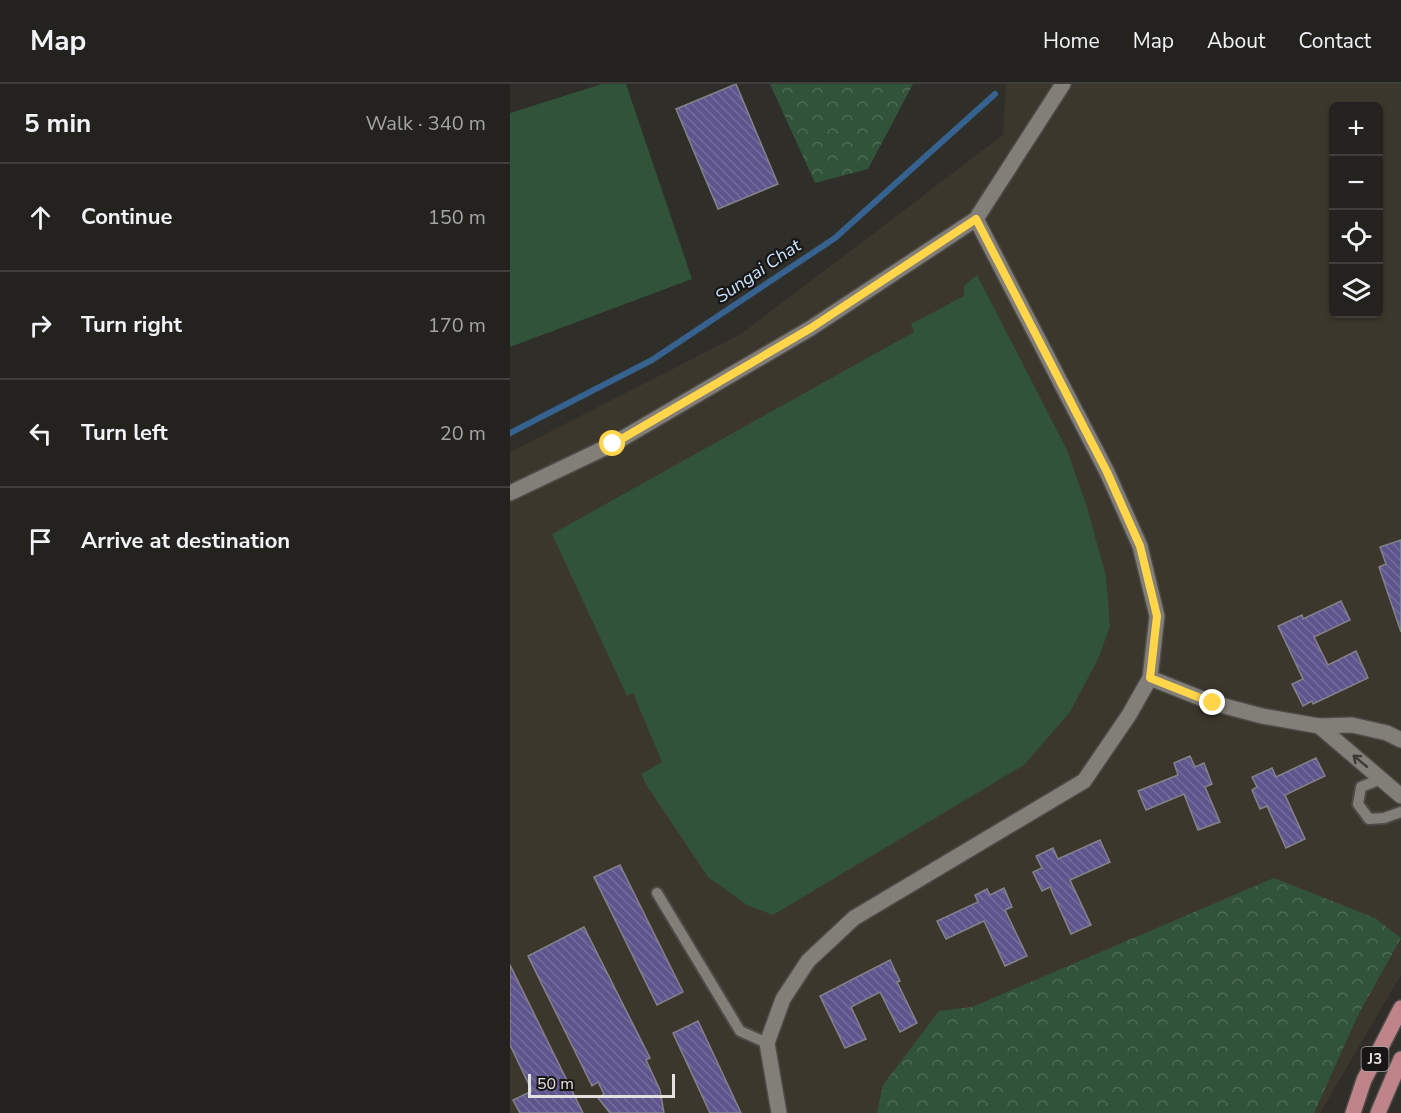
<!DOCTYPE html>
<meta charset="utf-8">
<style>
body{margin:0;font-family:"Nunito Sans",sans-serif;background:#302f2c;color:#f1f3f6}
.controls{position:absolute;right:18px;top:18px;display:grid;overflow:hidden;border-radius:9px;box-shadow:0 2px 4px #0004}
.controls button{width:54px;height:54px;display:grid;place-items:center;padding:0;border:0;border-bottom:2px solid #413f3d;background:#24221f;color:#f1f3f6;font:30px sans-serif}
.scale{position:absolute;left:18px;bottom:15px;width:147px;box-sizing:border-box;padding-left:6px;border:3px solid #e4e2df;border-top:0;font-size:16px;line-height:21px;white-space:nowrap;color:#e4e2df;-webkit-text-stroke:4px #171614;paint-order:stroke}
.stop{position:absolute;width:18px;height:18px;margin:-14px;border:4px solid #ffd54a;border-radius:50%;background:#fff}
.stop.end{background:#ffd54a;border-color:#fff;box-shadow:0 2px 6px #0008}
.list{margin:0;padding:0;list-style:none}
h2{display:flex;justify-content:space-between;align-items:center;height:78px;margin:0;padding:0 24px;font-size:26px}
h2 small{font-size:20px;font-weight:400;color:#a3a4a4}
.list li{display:grid;grid-template-columns:39px 1fr auto;gap:18px;align-items:center;box-sizing:border-box;height:108px;padding:0 24px;border-top:2px solid #413f3d}
.list b{display:block;font-size:22px;white-space:nowrap}
.list em{font-size:20px;font-style:normal;color:#a3a4a4}
.icon{flex:none;width:33px;height:33px;fill:none;stroke:currentColor;stroke-width:2;stroke-linecap:round;stroke-linejoin:round}
.map{position:relative;flex:none;width:891px;height:1029px;overflow:hidden}
header{display:flex;align-items:center;gap:36px;box-sizing:border-box;height:84px;padding:0 30px;background:#24221f;border-bottom:2px solid #413f3d}
header strong{font-size:28px}
nav{display:flex;gap:33px;margin-inline-start:auto;font-size:21px}
main{display:flex}
aside{flex:1;background:#24221f}
.map>svg:first-child{display:block}
.built{fill:#3c372c;fill-rule:evenodd}
.grass{fill:#315339}
.forest{fill:url(#forest-crowns)}
.lines{fill:none;stroke-linecap:round;stroke-linejoin:round}
.stream{stroke:#35628f;stroke-width:6}
.building{fill:url(#building-back-hatch);stroke:#84838a;stroke-width:1.5}
.service-casing{stroke:#4d4b47;stroke-width:14}
.minor-casing{stroke:#4d4b47;stroke-width:18}
.primary-casing{stroke:#4d4b47;stroke-width:18}
.service{stroke:#827f79;stroke-width:10}
.minor{stroke:#827f79;stroke-width:15}
.primary{stroke:#bf8489;stroke-width:15}
.oneway{stroke:#3c3b37}
.route{stroke:#ffd54a;stroke-width:8}
.labels{text-anchor:middle;stroke-width:4.5;stroke-linejoin:round;paint-order:stroke}
.shield{fill:#171614;stroke:#a6a5a2;stroke-width:1.5}
.shield-label{font-size:15px;font-weight:bold;fill:#e4e2df}
.water-label{font-size:18px;font-style:italic;fill:#c9e3ff;stroke:#171614}
</style>
<header>
<strong>Map</strong>
<nav><a>Home</a><a>Map</a><a>About</a><a>Contact</a></nav>
</header>
<main>
<aside>
<h2>5 min<small>Walk · 340 m</small></h2>
<ul class="list">
<li><svg class="icon" aria-label="ahead" viewBox="0 0 24 24"><path d="M12 20V5M6 11l6-6 6 6"/></svg><div><b>Continue</b></div><em>150 m</em></li>
<li><svg class="icon" aria-label="right" viewBox="0 0 24 24"><path d="M7 20v-9h11M14 6l5 5-5 5"/></svg><div><b>Turn right</b></div><em>170 m</em></li>
<li><svg class="icon" aria-label="left" viewBox="0 0 24 24"><path d="M17 20v-9H6M10 6l-5 5 5 5"/></svg><div><b>Turn left</b></div><em>20 m</em></li>
<li><svg class="icon" aria-label="arrive" viewBox="0 0 24 24"><path d="M6 21V4h12l-3 4 3 4H6"/></svg><div><b>Arrive at destination</b></div></li>
</ul>
</aside>
<div class="map">
<svg width="891" height="1029" viewBox="0 0 891 1029">
<defs>
<pattern id="forest-crowns" width="20" height="18" patternUnits="userSpaceOnUse" patternTransform="scale(1.5)"><rect width="20" height="18" fill="#315339"/><path d="M2 6a3 3 0 1 1 6 0M12 15a3 3 0 1 1 6 0" fill="none" stroke="#4f6b55"/></pattern>
<pattern id="building-back-hatch" width="6" height="6" patternUnits="userSpaceOnUse" patternTransform="scale(1.5)"><rect width="6" height="6" fill="#5e558d"/><path d="M-1 5l2 2M0 0l6 6M5-1l2 2" fill="none" stroke="#756d9d"/></pattern>
</defs>
<rect width="100%" height="100%" fill="#302e29"/>
<path class="built" d="M 496,0 L 891,0 L 891,891 L 810,1029 L 0,1029 L 0,368 L 231,250 L 493,51 ZM 824,22 L 868,22 L 868,230 L 824,230 Z"/>
<g class="grass">
<polygon points="92,0 116,0 182,195 0,263 0,29"/>
<polygon points="467,191 557,366 576,420 596,492 600,542 589,573 560,628 514,681 263,831 237,821 198,793 137,702 131,690 152,678 123,609 117,612 42,450 404,248 401,240 454,212 454,202"/>
</g>
<g class="forest">
<polygon points="260,0 403,0 358,85 305,99"/>
<polygon points="764,794 865,834 891,854 848,931 804,1029 367,1029 373,1001 429,927 462,923"/>
</g>
<g class="lines">
<polyline class="stream" points="0,349 142,276 325,154 485,10"/>
</g>
<g class="building">
<polygon points="226,0 268,100 208,125 166,25"/>
<polygon points="891,456 891,548 869,483 876,480 870,463"/>
<polygon points="831,517 840,536 804,553 818,581 846,567 858,594 803,620 802,617 793,622 782,600 793,595 768,542 792,531 793,535"/>
<polygon points="680,672 685,683 694,679 702,700 695,703 710,738 688,746 674,710 636,726 628,707 668,691 664,679"/>
<polygon points="806,674 815,692 775,711 795,755 776,764 757,722 750,725 742,706 747,703 742,693 762,684 766,693"/>
<polygon points="590,756 600,778 560,796 581,841 561,850 540,803 532,807 523,788 532,784 526,772 543,764 548,775"/>
<polygon points="110,781 173,908 147,921 84,793"/>
<polygon points="494,804 502,823 495,826 517,872 495,882 474,837 436,855 427,837 468,818 465,811 477,805 480,811"/>
<polygon points="74,843 140,974 136,976 150,1006 154,1029 100,1029 88,1014 94,1010 88,998 82,1002 18,872"/>
<polygon points="380,876 390,897 387,898 407,939 390,948 370,908 341,923 356,955 335,964 310,912"/>
<polygon points="0,881 73,1029 10,1029 3,1016 22,1007 0,961"/>
<polygon points="188,937 231,1029 200,1029 163,949"/>
</g>
<g class="lines">
<defs>
<g id="service">
<polyline points="871,695 851,703 848,720 859,735 874,734 891,728"/>
<polyline points="147,809 230,947 257,959"/>
</g>
<g id="minor">
<polyline points="0,409 103,360 301,244 466,135 553,0"/>
<polyline points="640,594 703,619 752,632 809,642 842,641 877,649 891,656"/>
<polyline points="809,642 891,712"/>
<polyline points="269,1029 257,959 273,915 298,877 344,834 574,697 619,631 640,594 647,532 630,462 597,388 466,135"/>
</g>
<g id="primary">
<polyline points="843,1029 854,996 891,924"/>
<polyline points="868,1029 891,975"/>
</g>
</defs>
<use href="#service" class="service-casing"/>
<use href="#minor" class="minor-casing"/>
<use href="#primary" class="primary-casing"/>
<use href="#service" class="service"/>
<use href="#minor" class="minor"/>
<use href="#primary" class="primary"/>
</g>
<defs><path id="oneway-shaft" d="M-6 0H5M1.5-3L5.5 0L1.5 3" fill="none" stroke-width="1.6" stroke-linecap="round" stroke-linejoin="round" transform="scale(1.5)"/></defs>
<use class="oneway" href="#oneway-shaft" transform="translate(850 677) rotate(-140)"/>
<g class="lines">
<polyline class="route" points="103,360 301,244 466,135 597,388 630,462 647,532 640,594 703,619"/>
</g>
<g class="labels">
<rect class="shield" x="851.5" y="963" width="27" height="24" rx="4.5"/>
<g class="shield-label">
<text x="865" y="980">J3</text>
</g>
<g class="water-label">
<text transform="translate(248 187) rotate(-34)" y="6">Sungai Chat</text>
</g>
</g>
</svg>
<div class="controls">
<button>+</button>
<button>−</button>
<button><svg class="icon" aria-label="locate" viewBox="0 0 24 24"><circle cx="12" cy="12" r="6"/><path d="M12 2v4M12 18v4M2 12h4M18 12h4"/></svg></button>
<button><svg class="icon" aria-label="layers" viewBox="0 0 24 24"><path d="M12 4l9 5-9 5-9-5zM3 14l9 5 9-5"/></svg></button>
</div>
<div class="scale">50 m</div>
<div class="stop" style="left:103px;top:360px"></div>
<div class="stop end" style="left:703px;top:619px"></div>
</div>
</main>
